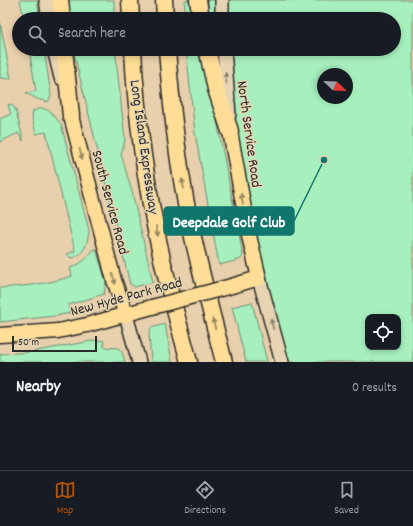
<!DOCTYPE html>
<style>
body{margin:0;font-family:Dekko,sans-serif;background:#20242c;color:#f1f3f6}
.controls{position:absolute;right:12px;bottom:12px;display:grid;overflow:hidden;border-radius:8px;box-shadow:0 2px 6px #0003}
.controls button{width:36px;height:36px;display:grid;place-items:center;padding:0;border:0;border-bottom:1px solid #363941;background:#171b24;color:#f1f3f6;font:20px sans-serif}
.compass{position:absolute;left:317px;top:68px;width:36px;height:36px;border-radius:50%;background:#171b24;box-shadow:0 2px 6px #0003;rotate:113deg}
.scale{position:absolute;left:12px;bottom:10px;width:85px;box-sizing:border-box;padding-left:4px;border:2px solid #2b2b2b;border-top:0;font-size:11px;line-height:14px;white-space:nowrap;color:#2b2b2b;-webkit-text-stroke:3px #e6d4b2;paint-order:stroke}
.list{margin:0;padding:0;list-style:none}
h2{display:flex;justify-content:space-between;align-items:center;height:52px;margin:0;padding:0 16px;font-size:17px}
h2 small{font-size:13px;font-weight:400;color:#9ea1a6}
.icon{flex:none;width:22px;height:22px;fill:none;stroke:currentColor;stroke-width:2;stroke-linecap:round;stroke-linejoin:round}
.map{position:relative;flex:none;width:413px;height:362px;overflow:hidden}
.search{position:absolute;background:#171b24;box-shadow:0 2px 6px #0003;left:12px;right:12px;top:12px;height:44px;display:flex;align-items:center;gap:10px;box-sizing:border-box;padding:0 14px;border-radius:22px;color:#9ea1a6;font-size:15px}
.sheet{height:108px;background:#171b24}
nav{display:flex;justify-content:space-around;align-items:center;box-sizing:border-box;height:56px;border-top:1px solid #363941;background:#171b24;font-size:11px;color:#9ea1a6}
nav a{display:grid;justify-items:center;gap:2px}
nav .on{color:#b45309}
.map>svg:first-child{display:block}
.green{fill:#a7f0be;stroke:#698e74;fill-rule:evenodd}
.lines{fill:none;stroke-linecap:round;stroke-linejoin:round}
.secondary-casing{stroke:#2b2b2b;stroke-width:16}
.primary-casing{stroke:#2b2b2b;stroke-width:17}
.highway-casing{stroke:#2b2b2b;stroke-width:19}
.secondary{stroke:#e6d4b2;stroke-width:13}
.primary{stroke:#fedd96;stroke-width:14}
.highway{stroke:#fedd96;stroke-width:16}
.primary-bridge-casing{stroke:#2b2b2b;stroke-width:17;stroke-linecap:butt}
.primary-bridge{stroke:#fedd96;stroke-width:14}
.oneway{fill:#88806e}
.oneway2{fill:#948460}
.labels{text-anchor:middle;stroke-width:3;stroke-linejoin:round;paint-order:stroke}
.street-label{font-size:15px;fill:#2b2b2b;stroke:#e6d4b2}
.leader{fill:none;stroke:#0f766e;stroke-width:1.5}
.callout-dot{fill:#0f766e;stroke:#e6d4b2;stroke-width:1.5}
.callout{fill:#0f766e;stroke:#0f766e;stroke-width:1.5}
.callout-label{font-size:16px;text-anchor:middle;font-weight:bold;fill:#fff}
</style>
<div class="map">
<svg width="413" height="362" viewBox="0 0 413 362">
<rect width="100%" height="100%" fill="#e9d0ac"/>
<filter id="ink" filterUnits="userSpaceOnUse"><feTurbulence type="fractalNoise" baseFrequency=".025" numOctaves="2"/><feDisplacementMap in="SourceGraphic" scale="8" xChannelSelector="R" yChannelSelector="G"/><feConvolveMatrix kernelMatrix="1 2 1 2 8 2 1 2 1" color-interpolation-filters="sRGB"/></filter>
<g filter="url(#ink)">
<g class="green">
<polygon points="20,0 37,0 40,19 24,19"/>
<polygon points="68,0 114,0 114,19 70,19"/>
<polygon points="185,0 194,0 198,19 184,19"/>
<polygon points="208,0 215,0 214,18 209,18"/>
<path d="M 222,0 L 413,0 L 413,362 L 282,362 L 248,231 L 224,49 L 394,49 L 394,19 L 222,19 ZM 323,74 L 347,74 L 347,98 L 323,98 ZM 368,317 L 398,317 L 398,347 L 368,347 Z"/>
<polygon points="0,22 11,79 0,78"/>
<polygon points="29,49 44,49 51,95 50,98 48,102 37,99 26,93 36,91"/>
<polygon points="73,49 115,49 125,139 124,145 121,154 132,192 153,282 135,287 130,284"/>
<polygon points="186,49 203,49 243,255 241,259 239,260 219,265 195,133"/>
<polygon points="11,104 14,107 16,111 23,139 23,141 18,133 0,142 0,119 11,114 8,105"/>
<path d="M 42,108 L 50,111 L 61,124 L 89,230 C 88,242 85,255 71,258 L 67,254 L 75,251 L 46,132 L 36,134 L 32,117 L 33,111 Z"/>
<path d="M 94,249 L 96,249 L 106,282 L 104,294 L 68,305 L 70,313 L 55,316 L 0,322 L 0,288 C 24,286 49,284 72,276 L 70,268 C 81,264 87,259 94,249 Z"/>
<polygon points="252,302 267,362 246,362 232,307"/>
<polygon points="165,324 172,362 151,362 149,333 151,328"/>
<polygon points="97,340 104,341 104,347 118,348 122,352 125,362 0,362 0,354 31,352"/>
</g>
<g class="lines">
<defs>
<g id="secondary">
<polyline points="46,0 49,19"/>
<polyline points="222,0 222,19"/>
<polyline points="54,49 61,78"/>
<polyline points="224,49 229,115"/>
<polyline points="259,278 282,362"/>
<polyline points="126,315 139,362"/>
</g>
<g id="primary">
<polyline points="71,116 114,280 126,315"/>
<polyline points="228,287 259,278 248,231 230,131"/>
<polyline points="0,335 58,331 87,325 152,307"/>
</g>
<g id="highway">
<polyline points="60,0 62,19"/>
<polyline points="130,0 131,19"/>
<polyline points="164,0 165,19"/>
<polyline points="198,0 201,19"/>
<polyline points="64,49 71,116"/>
<path d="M 133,49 C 136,119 147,191 162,259 C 170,294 180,328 189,362"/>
<path d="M 167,49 C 171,103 177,156 187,209 C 197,260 211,311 224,362"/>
<polyline points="207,49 216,89 230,131"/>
</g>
</defs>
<use href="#secondary" class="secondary-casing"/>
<use href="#primary" class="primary-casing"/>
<use href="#highway" class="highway-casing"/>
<use href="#secondary" class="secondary"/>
<use href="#primary" class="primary"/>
<use href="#highway" class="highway"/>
<defs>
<polyline id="primary-bridge" points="152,307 228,287"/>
</defs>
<use href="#primary-bridge" class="primary-bridge-casing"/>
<use href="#primary-bridge" class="primary-bridge"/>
</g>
<defs><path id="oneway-solid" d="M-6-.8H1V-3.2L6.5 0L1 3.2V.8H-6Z"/></defs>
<g class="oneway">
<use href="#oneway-solid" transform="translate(226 78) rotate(-95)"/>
<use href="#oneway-solid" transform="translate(272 324) rotate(-105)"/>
</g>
<g class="oneway2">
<use href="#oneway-solid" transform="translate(81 154) rotate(75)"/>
<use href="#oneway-solid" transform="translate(183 184) rotate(-100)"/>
<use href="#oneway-solid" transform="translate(242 199) rotate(-101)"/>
<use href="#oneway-solid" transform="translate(157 231) rotate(79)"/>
<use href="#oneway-solid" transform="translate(114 279) rotate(73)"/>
<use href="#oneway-solid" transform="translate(214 324) rotate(-105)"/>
</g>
</g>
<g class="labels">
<g class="street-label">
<text transform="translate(250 134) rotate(82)" y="5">North Service Road</text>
<text transform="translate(145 147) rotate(82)" y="5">Long Island Expressway</text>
<text transform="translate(111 202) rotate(75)" y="5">South Service Road</text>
<text transform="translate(126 296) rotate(-15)" y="5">New Hyde Park Road</text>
</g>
</g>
<path class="leader" d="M324 160L294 221"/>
<circle class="callout-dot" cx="324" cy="160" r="4"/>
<rect class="callout" x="164" y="207" width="130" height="28" rx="4"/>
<g class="callout-label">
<text x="229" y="227">Deepdale Golf Club</text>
</g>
</svg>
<div class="controls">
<button><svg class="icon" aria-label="locate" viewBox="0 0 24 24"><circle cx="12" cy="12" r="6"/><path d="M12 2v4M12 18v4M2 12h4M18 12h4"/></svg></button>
</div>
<svg class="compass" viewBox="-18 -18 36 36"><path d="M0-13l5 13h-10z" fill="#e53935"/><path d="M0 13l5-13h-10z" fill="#9ea1a6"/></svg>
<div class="scale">50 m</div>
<div class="search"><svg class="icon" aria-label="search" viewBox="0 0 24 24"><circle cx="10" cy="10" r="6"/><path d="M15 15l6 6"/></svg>Search here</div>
</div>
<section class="sheet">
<h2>Nearby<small>0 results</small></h2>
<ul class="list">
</ul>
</section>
<nav>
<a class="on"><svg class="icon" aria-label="map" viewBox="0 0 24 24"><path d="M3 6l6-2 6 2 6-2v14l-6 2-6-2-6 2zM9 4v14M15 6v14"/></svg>Map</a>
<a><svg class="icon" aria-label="directions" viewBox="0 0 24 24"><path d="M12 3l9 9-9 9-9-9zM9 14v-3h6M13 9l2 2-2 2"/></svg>Directions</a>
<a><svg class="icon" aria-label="saved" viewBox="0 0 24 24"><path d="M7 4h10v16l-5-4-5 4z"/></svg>Saved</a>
</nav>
